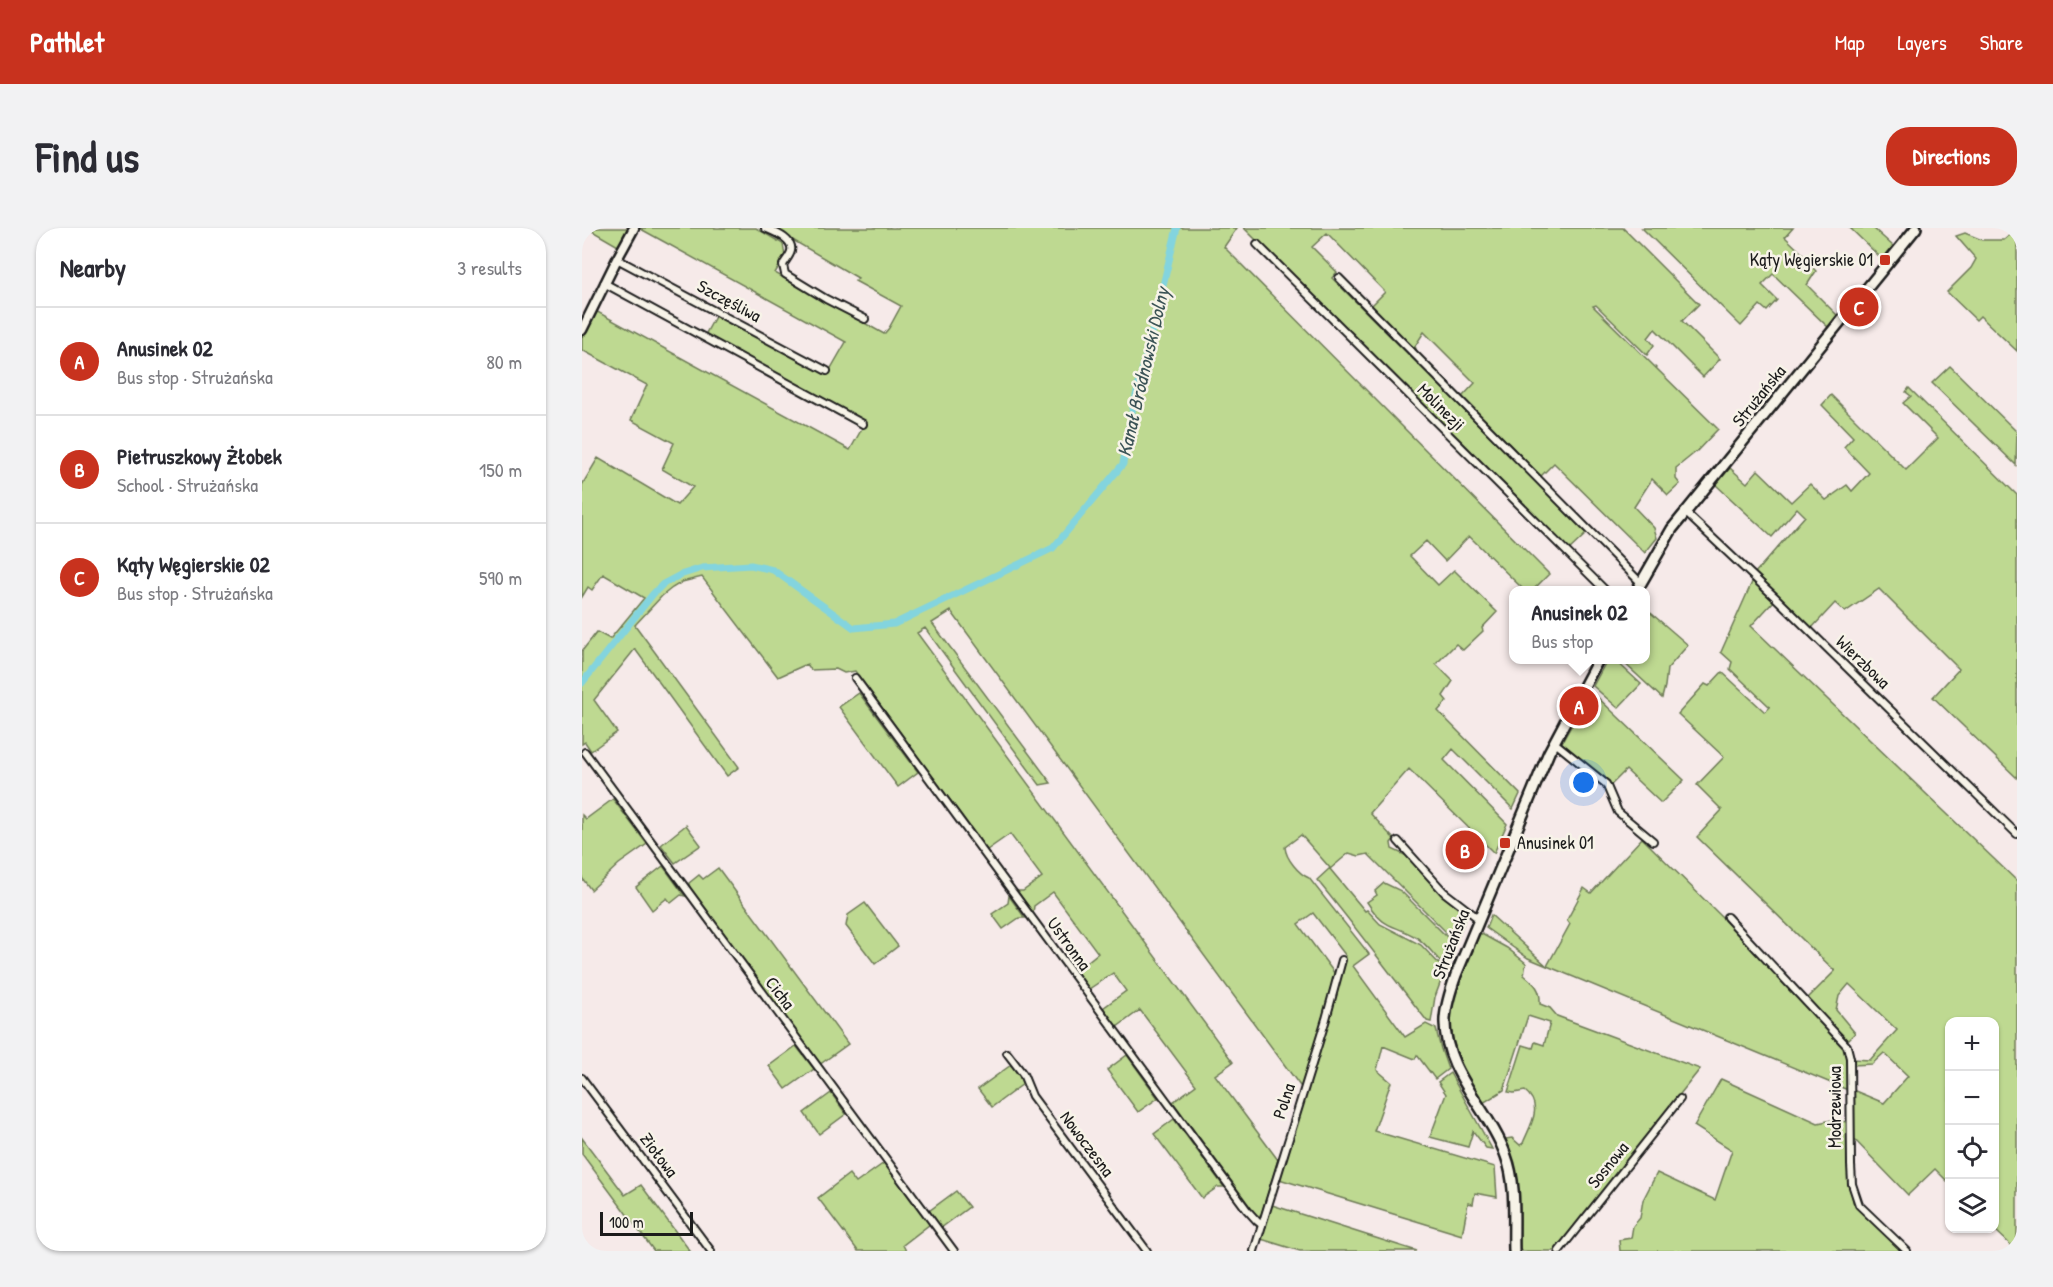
<!DOCTYPE html>
<meta charset="utf-8">
<style>
body{margin:0;font-family:"Patrick Hand",sans-serif;background:#f2f2f3;color:#2b2b33}
.controls{position:absolute;right:18px;bottom:18px;display:grid;overflow:hidden;border-radius:12px;box-shadow:0 2px 4px #0004}
.controls button{width:54px;height:54px;display:grid;place-items:center;padding:0;border:0;border-bottom:2px solid #e1e1e2;background:#fff;color:#2b2b33;font:30px sans-serif}
.scale{position:absolute;left:18px;bottom:15px;width:93px;box-sizing:border-box;padding-left:6px;border:3px solid #1c1c1c;border-top:0;font-size:16px;line-height:21px;white-space:nowrap;color:#1c1c1c;-webkit-text-stroke:4px #f7f3e8;paint-order:stroke}
.you{position:absolute;left:1002px;top:555px;width:21px;height:21px;margin:-15px;border:4px solid #fff;border-radius:50%;background:#1a73e8;box-shadow:0 0 0 9px #1a73e833}
.badge{display:grid;place-items:center;width:39px;height:39px;border-radius:50%;background:#c8321e;color:#fff;font-size:20px;font-weight:700}
.pin{position:absolute;translate:-50% -50%;border:3px solid #fff;box-shadow:0 2px 6px #0006}
.popup{position:absolute;left:927px;top:358px;width:141px;height:78px;box-sizing:border-box;display:grid;place-content:center;border-radius:12px;background:#fff;filter:drop-shadow(0 2px 4px #0005);font-size:20px;white-space:nowrap;color:#7c7c81}
.popup b{font-size:22px;color:#2b2b33}
.popup::after{content:'';position:absolute;left:50%;top:100%;margin-left:-12px;border:12px solid transparent;border-top-color:#fff}
.list{margin:0;padding:0;list-style:none}
h2{display:flex;justify-content:space-between;align-items:center;height:78px;margin:0;padding:0 24px;font-size:26px}
h2 small{font-size:20px;font-weight:400;color:#7c7c81}
.list li{display:grid;grid-template-columns:39px 1fr auto;gap:18px;align-items:center;box-sizing:border-box;height:108px;padding:0 24px;border-top:2px solid #e1e1e2}
.list b{display:block;font-size:22px;white-space:nowrap}
.list p{margin:0;font-size:20px;white-space:nowrap;color:#7c7c81}
.list em{font-size:20px;font-style:normal;color:#7c7c81}
.icon{flex:none;width:33px;height:33px;fill:none;stroke:currentColor;stroke-width:2;stroke-linecap:round;stroke-linejoin:round}
.map{position:relative;flex:none;width:1435px;height:1023px;overflow:hidden;border-radius:24px}
header{display:flex;align-items:center;gap:36px;box-sizing:border-box;height:84px;padding:0 30px;background:#c8321e;color:#fff}
header strong{font-size:28px}
nav{display:flex;gap:33px;margin-inline-start:auto;font-size:21px}
.intro{display:flex;align-items:center;justify-content:space-between;box-sizing:border-box;height:144px;padding:0 36px}
h1{margin:0;font-size:42px}
.button{padding:15px 27px;border-radius:24px;background:#c8321e;color:#fff;font-size:21px;font-weight:700}
main{display:flex;gap:36px;padding:0 36px}
aside{flex:1;background:#fff;border-radius:24px;box-shadow:0 2px 4px #0004}
.map>svg:first-child{display:block}
.green{fill:#bed991;stroke:#6d7a56;stroke-width:1.5}
.lines{fill:none;stroke-linecap:round;stroke-linejoin:round}
.canal{stroke:#83d4de;stroke-width:7}
.minor-casing{stroke:#1c1c1c;stroke-width:10}
.tertiary-casing{stroke:#1c1c1c;stroke-width:13}
.secondary-casing{stroke:#1c1c1c;stroke-width:14}
.minor{stroke:#f7f3e8;stroke-width:6}
.tertiary{stroke:#f7f3e8;stroke-width:8}
.secondary{stroke:#f7f3e8;stroke-width:9}
.poi-dot{fill:#c8321e;stroke:#f7f3e8;stroke-width:2}
.labels{text-anchor:middle;stroke-width:5;stroke-linejoin:round;paint-order:stroke}
.poi-label{font-size:18px;fill:#1c1c1c;stroke:#f7f3e8;text-anchor:end}
.street-label{font-size:18px;fill:#1c1c1c;stroke:#f7f3e8}
.water-label{font-size:20px;font-style:italic;fill:#3b5356;stroke:#f7f3e8}
</style>
<header>
<strong>Pathlet</strong>
<nav><a>Map</a><a>Layers</a><a>Share</a></nav>
</header>
<div class="intro"><h1>Find us</h1><a class="button">Directions</a></div>
<main>
<aside>
<h2>Nearby<small>3 results</small></h2>
<ul class="list">
<li><span class="badge">A</span><div><b>Anusinek 02</b><p>Bus stop · Strużańska</p></div><em>80 m</em></li>
<li><span class="badge">B</span><div><b>Pietruszkowy Żłobek</b><p>School · Strużańska</p></div><em>150 m</em></li>
<li><span class="badge">C</span><div><b>Kąty Węgierskie 02</b><p>Bus stop · Strużańska</p></div><em>590 m</em></li>
</ul>
</aside>
<div class="map">
<svg width="1435" height="1023" viewBox="0 0 1435 1023">
<rect width="100%" height="100%" fill="#f6eae9"/>
<filter id="ink" filterUnits="userSpaceOnUse"><feTurbulence type="fractalNoise" baseFrequency=".0167" numOctaves="2"/><feDisplacementMap in="SourceGraphic" scale="12" xChannelSelector="R" yChannelSelector="G"/><feConvolveMatrix kernelMatrix="1 2 1 2 8 2 1 2 1" color-interpolation-filters="sRGB"/></filter>
<g filter="url(#ink)">
<g class="green">
<polygon points="5,0 48,0 36,18"/>
<path d="M 57,0 L 174,0 L 201,16 L 203,28 L 193,45 L 302,106 L 307,100 L 319,78 L 273,53 L 276,50 L 190,0 L 655,0 L 642,19 L 967,346 L 951,362 L 942,362 L 887,308 L 863,333 L 844,313 L 828,328 L 856,357 L 872,342 L 915,384 L 900,400 L 901,403 L 881,422 L 874,416 L 854,436 L 871,453 L 861,468 L 865,473 L 856,483 L 938,566 L 931,581 L 871,521 L 862,532 L 925,596 L 912,625 L 827,541 L 788,585 L 812,611 L 809,615 L 810,621 L 825,628 L 860,664 L 885,686 L 874,714 L 786,626 L 777,628 L 767,625 L 748,641 L 783,683 L 785,682 L 798,696 L 839,717 L 863,742 L 853,769 L 849,794 L 845,793 C 808,746 773,698 735,652 L 748,640 L 719,607 L 703,619 C 704,631 717,646 727,650 L 787,726 L 771,738 L 823,809 L 844,796 L 854,801 L 859,821 L 866,841 L 853,851 L 835,827 L 833,831 L 801,818 L 795,842 L 809,854 L 792,903 L 913,939 L 915,969 L 893,965 L 891,976 L 886,975 L 880,1007 L 697,951 L 764,728 L 731,685 L 716,696 L 753,746 L 721,862 L 369,383 L 350,395 L 469,555 L 458,557 L 343,400 L 335,405 L 651,834 L 633,847 L 696,932 L 679,987 L 675,988 L 591,874 L 614,857 L 558,782 L 535,799 L 521,780 L 544,763 L 531,745 L 507,761 L 494,743 L 516,725 L 471,664 L 452,678 L 451,685 L 435,663 L 441,663 L 460,649 L 428,606 L 405,622 L 273,443 L 262,445 L 254,441 L 229,442 L 225,436 L 196,449 L 120,349 L 100,354 L 90,360 L 80,368 L 53,397 L 157,539 L 145,548 L 53,421 L 12,472 L 35,504 L 9,523 L 3,514 L 0,516 L 0,423 L 15,404 L 28,411 L 62,370 L 21,346 L 10,362 L 6,359 L 0,369 L 0,257 L 16,230 L 95,277 L 111,259 L 80,241 L 92,215 L 49,192 L 65,157 L 0,122 L 0,108 L 12,82 L 268,222 L 283,195 L 123,107 L 134,87 L 245,147 L 264,114 Z"/>
<polygon points="662,0 1041,0 1117,76 1100,93 1138,131 1121,149 1073,101 1066,110 1072,117 1065,127 1014,77 1011,78 1136,201 1115,223 1094,240 1094,251 1098,256 1086,267 1070,251 1052,279 1072,300 1075,310 1063,325 972,235 959,248 880,169 893,155 842,104 833,118 835,124 789,78 803,64 745,5 730,19 755,44 750,50 1005,305 986,323"/>
<polygon points="1060,0 1211,0 1203,9 1224,29 1222,31 1234,43 1225,57 1255,87 1246,99 1191,46 1180,57 1195,72 1185,83 1178,77 1159,98"/>
<polygon points="1268,0 1291,0 1311,18 1300,31"/>
<polygon points="1435,1 1435,123 1398,88 1394,92 1365,64 1389,40 1394,31 1374,8 1383,5 1400,12 1422,12"/>
<polygon points="1368,138 1435,204 1434,237 1350,155"/>
<polygon points="1327,160 1435,267 1435,550 1351,469 1377,441 1297,361 1263,384 1253,375 1229,401 1172,346 1223,288 1215,280 1190,309 1134,257 1148,240 1165,255 1176,242 1209,274 1228,256 1244,272 1265,257 1270,263 1287,245 1262,219 1271,209 1240,177 1249,167 1324,242 1356,210 1321,175 1329,168 1324,164"/>
<polygon points="1171,352 1192,373 1169,398 1435,653 1435,1023 1412,1001 1412,794 1368,794 1367,955 1353,941 1326,967 1270,909 1271,862 1302,875 1326,848 1302,825 1290,836 1271,837 1271,831 1288,832 1315,802 1267,756 1257,768 1254,782 1273,805 1265,813 1225,771 1253,743 1115,609 1140,582 1115,557 1142,529 1096,486 1123,456 1127,458 1140,444 1183,484 1188,479 1148,441 1150,434 1139,424"/>
<polygon points="1063,380 1106,417 1085,441 1083,458 1080,470 1039,432 1063,432"/>
<polygon points="1025,432 1033,432 1059,456 1036,480 1011,458"/>
<polygon points="1009,463 1102,552 1079,575 1044,542 1027,559 979,516"/>
<polygon points="277,465 336,544 316,559 257,479"/>
<polygon points="31,571 65,616 37,636 9,662 0,650 0,587 4,591"/>
<polygon points="104,597 119,617 93,635 79,617"/>
<polygon points="1060,610 1140,689 1265,822 1266,862 965,738 946,730 904,700 909,687 965,738 988,696 985,692 1002,660 1009,665"/>
<polygon points="81,638 103,668 99,667 89,675 85,670 70,682 54,659"/>
<polygon points="136,640 266,816 237,837 108,661 107,655 117,647 121,651"/>
<path d="M 802,655 L 819,663 L 873,717 L 864,739 C 854,730 845,716 834,709 C 809,695 803,702 785,674 L 795,667 L 793,663 Z"/>
<polygon points="427,668 443,690 437,690 421,701 410,686 426,675"/>
<polygon points="283,675 316,718 293,736 264,698 266,687"/>
<path d="M 896,704 L 925,720 L 944,735 L 942,747 C 953,756 959,761 958,776 L 968,780 L 975,788 L 1118,841 L 973,1023 L 936,1023 L 935,949 L 923,911 L 930,910 L 938,917 L 941,915 C 948,898 962,878 943,863 L 932,865 L 926,864 L 941,817 L 951,820 L 953,814 L 962,817 L 968,795 L 946,788 L 922,862 L 901,875 C 887,852 870,826 869,798 C 868,766 886,733 896,704 Z"/>
<polygon points="214,818 232,841 204,861 187,838"/>
<polygon points="545,827 576,870 556,884 525,842"/>
<polygon points="429,837 439,850 441,856 410,879 396,861"/>
<polygon points="868,845 910,921 904,920 891,903 886,919 848,909 864,866 856,854"/>
<polygon points="1139,851 1236,895 1250,892 1266,894 1266,938 1271,974 1320,1023 1038,1023 1037,1012 1049,1010 1051,998 1058,990 1061,972 1075,945 1133,972 1150,922 1112,898"/>
<polygon points="249,865 264,886 237,906 222,885"/>
<polygon points="592,891 642,959 636,959 620,970 572,906"/>
<polygon points="0,910 43,967 59,957 108,1023 72,1023 0,926"/>
<polygon points="302,935 348,996 321,1017 324,1023 276,1023 236,970 267,946 274,955"/>
<polygon points="374,963 387,979 359,1000 347,983"/>
<polygon points="690,977 822,1019 835,1023 718,1023 679,1011"/>
</g>
<g class="lines">
<polyline class="canal" points="0,455 71,366 81,356 98,347 120,340 169,337 191,342 272,400 312,396 471,320 541,236 550,184 595,0"/>
<defs>
<g id="minor">
<path d="M 183,0 C 192,4 212,11 209,23 C 208,28 203,33 201,37 L 203,46 L 244,71 L 283,91"/>
<polyline points="675,16 1023,362"/>
<polyline points="35,31 245,143"/>
<polyline points="757,50 1059,355"/>
<polyline points="22,55 281,196"/>
<polyline points="1104,285 1193,369 1435,606"/>
<polyline points="273,450 665,982 675,993 680,997"/>
<polyline points="972,514 1024,556 1036,584 1071,613"/>
<polyline points="3,524 372,1023"/>
<polyline points="816,613 862,664 897,691"/>
<polyline points="1145,689 1265,818 1268,830 1269,937 1270,956 1277,977 1325,1023"/>
<polyline points="425,825 441,846 450,868 565,1023"/>
<polyline points="0,850 129,1023"/>
<polyline points="672,1023 744,791 760,732"/>
<polyline points="977,1023 1098,871"/>
</g>
<polyline id="tertiary" points="0,102 35,31 52,0"/>
<g id="secondary">
<polyline points="1055,362 1090,301 1334,0"/>
<path d="M 932,1023 C 931,992 935,957 924,928 C 908,882 861,843 863,791 C 864,776 869,761 874,747 L 967,524 L 1016,432"/>
</g>
</defs>
<use href="#minor" class="minor-casing"/>
<use href="#tertiary" class="tertiary-casing"/>
<use href="#secondary" class="secondary-casing"/>
<use href="#minor" class="minor"/>
<use href="#tertiary" class="tertiary"/>
<use href="#secondary" class="secondary"/>
</g>
</g>
<g class="poi-dot">
<rect x="1297" y="26" width="12" height="12" rx="3"/>
<rect x="917" y="609" width="12" height="12" rx="3"/>
</g>
<g class="labels">
<g class="poi-label">
<text x="1291" y="38">Kąty Węgierskie 01</text>
<text x="935" y="621" text-anchor="start">Anusinek 01</text>
</g>
<g class="street-label">
<text transform="translate(147 73) rotate(28)" y="6">Szczęśliwa</text>
<text transform="translate(1177 168) rotate(-51)" y="6">Strużańska</text>
<text transform="translate(859 179) rotate(45)" y="6">Molinezji</text>
<text transform="translate(1281 434) rotate(44)" y="6">Wierzbowa</text>
<text transform="translate(487 716) rotate(54)" y="6">Ustronna</text>
<text transform="translate(869 716) rotate(-69)" y="6">Strużańska</text>
<text transform="translate(198 765) rotate(53)" y="6">Cicha</text>
<text transform="translate(702 873) rotate(-72)" y="6">Polna</text>
<text transform="translate(1253 879) rotate(-90)" y="6">Modrzewiowa</text>
<text transform="translate(505 916) rotate(53)" y="6">Nowoczesna</text>
<text transform="translate(77 927) rotate(53)" y="6">Ziołowa</text>
<text transform="translate(1026 937) rotate(-51)" y="6">Sosnowa</text>
</g>
<g class="water-label">
<text transform="translate(561 144) rotate(-77)" y="7">Kanał Bródnowski Dolny</text>
</g>
</g>
</svg>
<div class="controls">
<button>+</button>
<button>−</button>
<button><svg class="icon" aria-label="locate" viewBox="0 0 24 24"><circle cx="12" cy="12" r="6"/><path d="M12 2v4M12 18v4M2 12h4M18 12h4"/></svg></button>
<button><svg class="icon" aria-label="layers" viewBox="0 0 24 24"><path d="M12 4l9 5-9 5-9-5zM3 14l9 5 9-5"/></svg></button>
</div>
<div class="scale">100 m</div>
<div class="you"></div>
<div class="pin badge" style="left:997px;top:478px">A</div>
<div class="popup"><b>Anusinek 02</b>Bus stop</div>
<div class="pin badge" style="left:883px;top:622px">B</div>
<div class="pin badge" style="left:1277px;top:79px">C</div>
</div>
</main>
